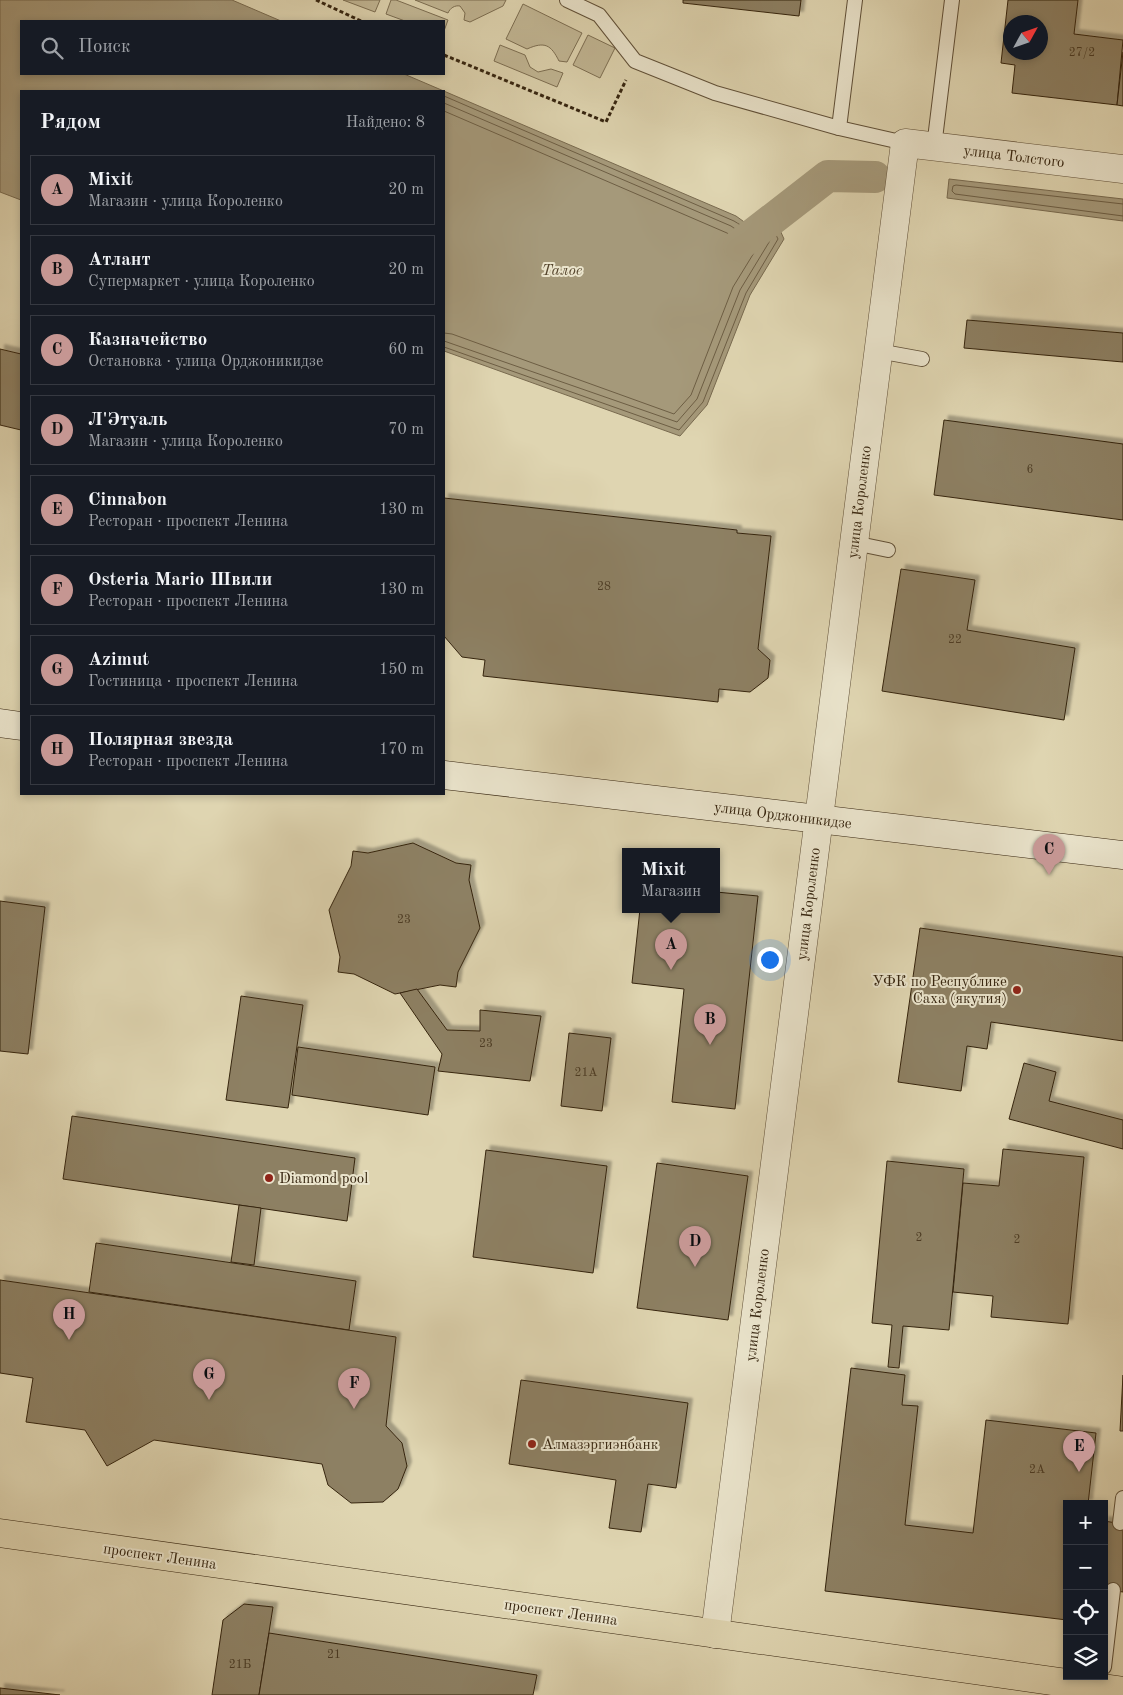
<!DOCTYPE html>
<html lang="ru">
<meta charset="utf-8">
<style>
body{margin:0;font-family:"Old Standard TT",serif;background:#242831;color:#f1f3f6}
.controls{position:absolute;right:15px;bottom:15px;display:grid;overflow:hidden;border-radius:0px;box-shadow:0 2px 8px #0003}
.controls button{width:45px;height:45px;display:grid;place-items:center;padding:0;border:0;border-bottom:1px solid #363941;background:#171b24;color:#f1f3f6;font:25px sans-serif}
.compass{position:absolute;left:1003px;top:15px;width:45px;height:45px;border-radius:50%;background:#171b24;box-shadow:0 2px 8px #0003;rotate:50deg}
.you{position:absolute;left:769px;top:959px;width:18px;height:18px;margin:-12px;border:4px solid #fff;border-radius:50%;background:#1a73e8;box-shadow:0 0 0 8px #1a73e833}
.badge{display:grid;place-items:center;width:32px;height:32px;border-radius:50%;background:#c59692;color:#111;font-size:16px;font-weight:700}
.pin{position:absolute;translate:-50% -41px;filter:drop-shadow(0 1px 2px #0008)}
.pin::after{content:'';position:absolute;top:26px;width:18px;height:15px;background:inherit;clip-path:polygon(0 0,100% 0,50% 100%)}
.popup{position:absolute;left:622px;top:848px;width:98px;height:65px;box-sizing:border-box;display:grid;place-content:center;border-radius:0px;background:#171b24;filter:drop-shadow(0 1px 4px #0005);font-size:16px;white-space:nowrap;color:#9ea1a6}
.popup b{font-size:19px;color:#f1f3f6}
.popup::after{content:'';position:absolute;left:50%;top:100%;margin-left:-10px;border:10px solid transparent;border-top-color:#171b24}
.list{margin:0;padding:0;list-style:none}
h2{display:flex;justify-content:space-between;align-items:center;height:65px;margin:0;padding:0 20px;font-size:21px}
h2 small{font-size:16px;font-weight:400;color:#9ea1a6}
.list li{display:grid;grid-template-columns:32px 1fr auto;gap:15px;align-items:center;box-sizing:border-box;height:70px;margin:0 10px 10px;padding:0 10px;border:1px solid #363941;border-radius:0px}
.list b{display:block;font-size:19px;white-space:nowrap}
.list p{margin:0;font-size:16px;white-space:nowrap;color:#9ea1a6}
.list em{font-size:16px;font-style:normal;color:#9ea1a6}
.icon{flex:none;width:28px;height:28px;fill:none;stroke:currentColor;stroke-width:2;stroke-linecap:round;stroke-linejoin:round}
.map{position:relative;flex:none;width:1123px;height:1695px;overflow:hidden}
.search{position:absolute;background:#171b24;box-shadow:0 2px 8px #0003;left:20px;top:20px;width:425px;height:55px;display:flex;align-items:center;gap:12px;box-sizing:border-box;padding:0 18px;border-radius:0px;color:#9ea1a6;font-size:19px}
.panel{position:absolute;background:#171b24;box-shadow:0 2px 8px #0003;left:20px;top:90px;width:425px;height:705px;border-radius:0px}
.map>svg:first-child{display:block}
.green{fill:#c2b795;stroke:#7c6e52}
.water{fill:#a5997a;stroke:#786a4f}
.lines{fill:none;stroke-linecap:round;stroke-linejoin:round}
.shore{stroke:#6d5e44;stroke-width:1}
.canal{stroke:#a5997a;stroke-width:32}
.building{fill:#8d8063;stroke:#35240f;fill-rule:evenodd;filter:url(#shadow)}
.lane-casing{stroke:#605038;stroke-width:16}
.street-casing{stroke:#605038;stroke-width:29}
.secondary-casing{stroke:#35240f;stroke-width:29}
.primary-casing{stroke:#35240f;stroke-width:29}
.path{stroke:#35240f;stroke-width:3;stroke-dasharray:4 2.5;stroke-linecap:butt}
.lane{stroke:#eae4cc;stroke-width:14}
.street{stroke:#eae4cc;stroke-width:28}
.secondary{stroke:#eae4cc;stroke-width:28}
.primary{stroke:#dfd5b1;stroke-width:28}
.poi-dot{fill:#8f2418;stroke:#eae4cc;stroke-width:2}
.labels{text-anchor:middle;stroke-width:4;stroke-linejoin:round;paint-order:stroke}
.number-label{font-size:12px;fill:#4b3b24}
.street-label{font-size:15px;fill:#35240f;stroke:#eae4cc}
.poi-label{font-size:15px;fill:#35240f;stroke:#eae4cc;text-anchor:start}
.water-label{font-size:16px;font-style:italic;fill:#57472f;stroke:#eae4cc}
</style>
<div class="map">
<svg width="1123" height="1695" viewBox="0 0 1123 1695">
<defs>
<filter id="shadow"><feDropShadow dx="4.5" dy="-4.5" stdDeviation="1" flood-color="#0004"/></filter>
</defs>
<rect width="100%" height="100%" fill="#dfd5b1"/>
<filter id="stains"><feTurbulence type="fractalNoise" baseFrequency=".004" numOctaves="4"/><feColorMatrix values="0 0 0 0 .2 0 0 0 0 .09 0 0 0 0 .02 0 0 0 .5 -.17"/></filter>
<radialGradient id="worn" r=".72"><stop offset=".6" stop-color="#630" stop-opacity="0"/><stop offset="1" stop-color="#630" stop-opacity=".3"/></radialGradient>
<g class="green">
<polygon points="343,0 380,0 375,12"/>
<polygon points="391,0 396,0 448,20 444,31 444,21 405,21 386,14"/>
<path d="M 415,0 L 506,0 L 503,6 L 470,22 L 464,20 L 465,13 L 460,6 C 455,5 450,8 448,13 Z"/>
<path d="M 523,4 L 582,33 L 567,62 L 559,61 C 551,45 545,41 527,49 L 506,39 Z"/>
<polygon points="588,35 615,48 600,78 573,65"/>
<polygon points="500,45 525,55 530,67 538,72 551,69 563,73 557,87 494,61"/>
</g>
<g class="water">
<polygon points="0,0 232,0 281,21 21,21 21,74 404,74 736,216 747,224 771,210 784,239 750,295 707,405 680,436 444,351 444,91 21,91 21,200 0,192"/>
<polygon points="949,179 1123,199 1123,221 947,198"/>
</g>
<g class="lines">
<g class="shore">
<path d="M 444,96 L 734,221 C 754,234 749,225 768,219 L 778,239 L 746,293 L 703,402 L 679,430 L 444,347"/>
<path d="M 444,103 L 731,226 C 751,240 746,234 765,228 L 771,239 L 740,290 L 697,399 L 677,422 L 444,341"/>
<path d="M 444,111 L 727,233 C 738,240 745,244 758,240 L 760,243 L 733,287 L 691,395 L 674,414 L 452,334 L 444,333"/>
<polyline points="1123,204 956,185 953,186 952,191 955,194 1123,216"/>
</g>
<polyline class="canal" points="739,245 828,176 875,177"/>
</g>
<g class="building">
<polygon points="683,0 801,0 799,16 683,3"/>
<path d="M 1008,0 L 1078,0 L 1074,34 L 1123,40 L 1117,105 L 1012,93 L 1015,65 L 1001,63 ZM 1010,22 L 1040,22 L 1040,52 L 1010,52 Z"/>
<polygon points="1123,52 1123,106 1117,105"/>
<polygon points="967,320 1123,333 1123,362 964,348"/>
<polygon points="0,349 21,354 21,430 0,425"/>
<polygon points="944,420 1123,444 1123,520 934,495"/>
<polygon points="444,498 737,530 737,533 771,536 758,649 770,660 768,678 750,692 719,689 718,702 483,676 485,660 462,657 444,636"/>
<polygon points="901,569 975,580 967,630 1075,648 1064,720 882,691"/>
<polygon points="413,843 456,863 471,865 469,880 480,928 458,972 456,987 440,985 395,994 354,974 338,972 340,957 329,910 351,866 353,851 368,853"/>
<polygon points="716,892 758,896 735,1109 672,1102 684,989 632,983 640,909 716,909"/>
<polygon points="0,901 45,907 28,1054 0,1051"/>
<polygon points="920,928 1123,957 1123,1041 991,1022 987,1049 967,1046 961,1091 898,1082"/>
<polygon points="417,989 447,1030 480,1031 480,1010 541,1016 530,1081 438,1071 442,1054 400,993"/>
<polygon points="241,996 303,1005 288,1108 226,1100"/>
<polygon points="569,1033 611,1038 602,1111 561,1106"/>
<polygon points="298,1047 435,1067 428,1115 292,1095"/>
<polygon points="1024,1063 1056,1072 1049,1101 1123,1120 1123,1149 1009,1119"/>
<polygon points="72,1116 355,1158 347,1221 63,1179"/>
<polygon points="1003,1149 1084,1157 1068,1324 991,1317 993,1296 953,1292 963,1183 999,1186"/>
<polygon points="486,1150 607,1166 593,1273 473,1257"/>
<polygon points="887,1161 964,1169 949,1330 903,1326 899,1368 888,1367 892,1325 872,1323"/>
<polygon points="657,1163 748,1176 728,1320 637,1308"/>
<polygon points="239,1205 261,1208 254,1265 231,1262"/>
<polygon points="96,1243 356,1281 349,1330 89,1292"/>
<polygon points="0,1280 396,1337 386,1426 402,1443 407,1466 398,1489 383,1502 351,1503 328,1485 322,1464 154,1440 107,1466 85,1430 26,1422 33,1378 0,1373"/>
<polygon points="851,1368 905,1375 902,1405 918,1406 905,1525 973,1533 986,1420 1096,1433 1088,1504 1067,1504 1067,1620 825,1591"/>
<polygon points="1123,1375 1123,1431 1120,1431"/>
<polygon points="521,1380 688,1403 676,1488 648,1484 641,1532 609,1528 616,1480 509,1464"/>
<polygon points="1104,1521 1123,1524 1123,1592 1104,1589"/>
<polygon points="244,1604 273,1607 259,1695 212,1695 223,1620"/>
<polygon points="269,1633 537,1675 533,1695 259,1695"/>
<polygon points="0,1688 60,1695 0,1695"/>
</g>
<g class="lines">
<defs>
<g id="lane">
<polyline points="567,0 599,15 635,61 715,93 839,128 905,143"/>
<polyline points="839,128 855,0"/>
<polyline points="934,147 952,0"/>
<polyline points="878,351 922,359"/>
<polyline points="854,543 888,550"/>
<polyline points="1120,1523 1123,1498"/>
<polyline points="1104,1667 1113,1590"/>
</g>
<polyline id="street" points="715,1634 905,143 1123,169"/>
<g id="secondary">
<polyline points="0,723 21,726"/>
<polyline points="444,775 1123,855"/>
</g>
<polyline id="primary" points="0,1533 1123,1691"/>
</defs>
<use href="#lane" class="lane-casing"/>
<use href="#street" class="street-casing"/>
<use href="#secondary" class="secondary-casing"/>
<use href="#primary" class="primary-casing"/>
<g class="path">
<polyline points="316,0 361,21"/>
<polyline points="444,55 606,122 626,80"/>
</g>
<use href="#lane" class="lane"/>
<use href="#street" class="street"/>
<use href="#secondary" class="secondary"/>
<use href="#primary" class="primary"/>
</g>
<g class="poi-dot">
<circle cx="1017" cy="990" r="5"/>
<circle cx="269" cy="1178" r="5"/>
<circle cx="532" cy="1444" r="5"/>
</g>
<g class="labels">
<g class="number-label">
<text x="1082" y="56">27/2</text>
<text x="1030" y="473">6</text>
<text x="604" y="590">28</text>
<text x="955" y="643">22</text>
<text x="404" y="923">23</text>
<text x="486" y="1047">23</text>
<text x="586" y="1076">21А</text>
<text x="919" y="1241">2</text>
<text x="1017" y="1243">2</text>
<text x="1037" y="1473">2А</text>
<text x="334" y="1658">21</text>
<text x="240" y="1668">21Б</text>
</g>
<g class="street-label">
<text transform="translate(1014 156) rotate(7)" y="5">улица Толстого</text>
<text transform="translate(859 502) rotate(-83)" y="5">улица Короленко</text>
<text transform="translate(783 815) rotate(7)" y="5">улица Орджоникидзе</text>
<text transform="translate(808 904) rotate(-83)" y="5">улица Короленко</text>
<text transform="translate(757 1305) rotate(-83)" y="5">улица Короленко</text>
<text transform="translate(160 1556) rotate(8)" y="5">проспект Ленина</text>
<text transform="translate(561 1612) rotate(8)" y="5">проспект Ленина</text>
</g>
<g class="poi-label">
<text x="1007" y="986" text-anchor="end">УФК по Республике<tspan x="1007" dy="17">Саха (якутия)</tspan></text>
<text x="279" y="1183">Diamond pool</text>
<text x="542" y="1449">Алмазэргиэнбанк</text>
</g>
<g class="water-label">
<text x="562" y="275">Талое</text>
</g>
</g>
<rect width="100%" height="100%" filter="url(#stains)"/>
<rect width="100%" height="100%" fill="url(#worn)"/>
</svg>
<div class="controls">
<button>+</button>
<button>−</button>
<button><svg class="icon" aria-label="locate" viewBox="0 0 24 24"><circle cx="12" cy="12" r="6"/><path d="M12 2v4M12 18v4M2 12h4M18 12h4"/></svg></button>
<button><svg class="icon" aria-label="layers" viewBox="0 0 24 24"><path d="M12 4l9 5-9 5-9-5zM3 14l9 5 9-5"/></svg></button>
</div>
<svg class="compass" viewBox="-18 -18 36 36"><path d="M0-13l5 13h-10z" fill="#e53935"/><path d="M0 13l5-13h-10z" fill="#9ea1a6"/></svg>
<div class="you"></div>
<div class="pin badge" style="left:671px;top:970px">A</div>
<div class="popup"><b>Mixit</b>Магазин</div>
<div class="pin badge" style="left:710px;top:1045px">B</div>
<div class="pin badge" style="left:1049px;top:875px">C</div>
<div class="pin badge" style="left:695px;top:1267px">D</div>
<div class="pin badge" style="left:1079px;top:1472px">E</div>
<div class="pin badge" style="left:354px;top:1409px">F</div>
<div class="pin badge" style="left:209px;top:1400px">G</div>
<div class="pin badge" style="left:69px;top:1340px">H</div>
<div class="search"><svg class="icon" aria-label="search" viewBox="0 0 24 24"><circle cx="10" cy="10" r="6"/><path d="M15 15l6 6"/></svg>Поиск</div>
<section class="panel">
<h2>Рядом<small>Найдено: 8</small></h2>
<ul class="list">
<li><span class="badge">A</span><div><b>Mixit</b><p>Магазин · улица Короленко</p></div><em>20 m</em></li>
<li><span class="badge">B</span><div><b>Атлант</b><p>Супермаркет · улица Короленко</p></div><em>20 m</em></li>
<li><span class="badge">C</span><div><b>Казначейство</b><p>Остановка · улица Орджоникидзе</p></div><em>60 m</em></li>
<li><span class="badge">D</span><div><b>Л'Этуаль</b><p>Магазин · улица Короленко</p></div><em>70 m</em></li>
<li><span class="badge">E</span><div><b>Cinnabon</b><p>Ресторан · проспект Ленина</p></div><em>130 m</em></li>
<li><span class="badge">F</span><div><b>Osteria Mario Швили</b><p>Ресторан · проспект Ленина</p></div><em>130 m</em></li>
<li><span class="badge">G</span><div><b>Azimut</b><p>Гостиница · проспект Ленина</p></div><em>150 m</em></li>
<li><span class="badge">H</span><div><b>Полярная звезда</b><p>Ресторан · проспект Ленина</p></div><em>170 m</em></li>
</ul>
</section>
</div>
